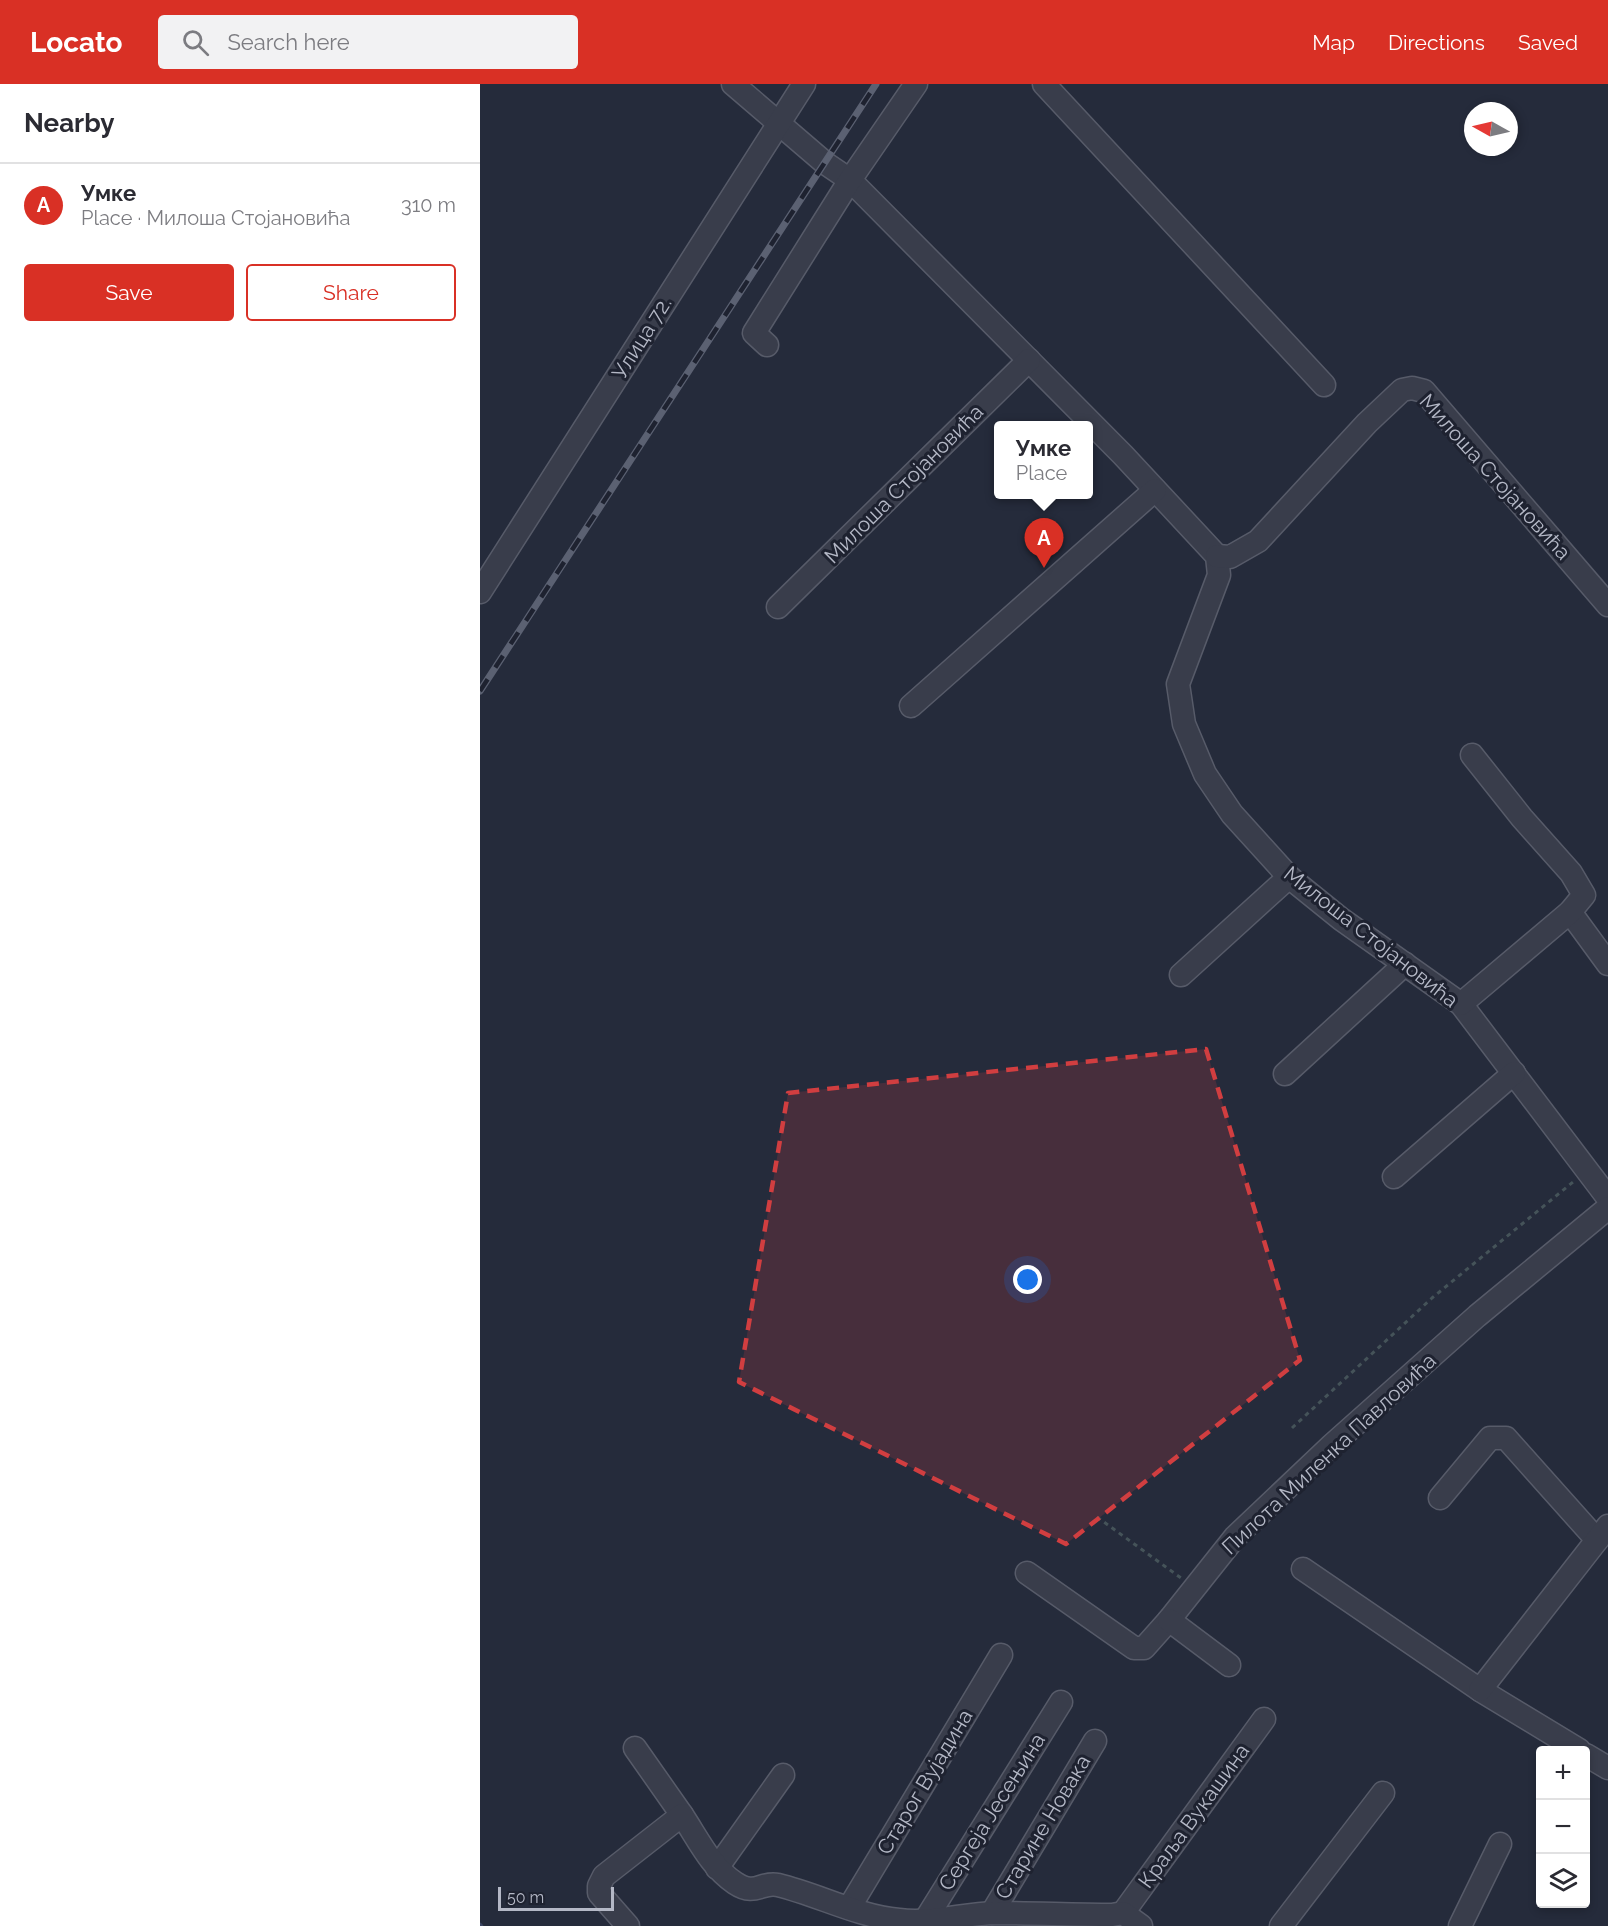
<!DOCTYPE html>
<meta charset="utf-8">
<style>
body{margin:0;font-family:Raleway,sans-serif;background:#f2f2f3;color:#2b2b33}
.controls{position:absolute;right:18px;bottom:18px;display:grid;overflow:hidden;border-radius:6px;box-shadow:0 3px 9px #0003}
.controls button{width:54px;height:54px;display:grid;place-items:center;padding:0;border:0;border-bottom:2px solid #e1e1e2;background:#fff;color:#2b2b33;font:30px sans-serif}
.compass{position:absolute;left:984px;top:18px;width:54px;height:54px;border-radius:50%;background:#fff;box-shadow:0 3px 9px #0003;rotate:278deg}
.scale{position:absolute;left:18px;bottom:15px;width:116px;box-sizing:border-box;padding-left:6px;border:3px solid #b4b8c6;border-top:0;font-size:16px;line-height:21px;white-space:nowrap;color:#b4b8c6;-webkit-text-stroke:4px #1e2230;paint-order:stroke}
.you{position:absolute;left:548px;top:1196px;width:21px;height:21px;margin:-15px;border:4px solid #fff;border-radius:50%;background:#1a73e8;box-shadow:0 0 0 9px #1a73e833}
.badge{display:grid;place-items:center;width:39px;height:39px;border-radius:50%;background:#d93025;color:#fff;font-size:20px;font-weight:700}
.pin{position:absolute;translate:-50% -50px;filter:drop-shadow(0 2px 3px #0008)}
.pin::after{content:'';position:absolute;top:32px;width:21px;height:18px;background:inherit;clip-path:polygon(0 0,100% 0,50% 100%)}
.popup{position:absolute;left:514px;top:337px;width:99px;height:78px;box-sizing:border-box;display:grid;place-content:center;border-radius:6px;background:#fff;filter:drop-shadow(0 2px 4px #0005);font-size:20px;white-space:nowrap;color:#7c7c81}
.popup b{font-size:22px;color:#2b2b33}
.popup::after{content:'';position:absolute;left:50%;top:100%;margin-left:-12px;border:12px solid transparent;border-top-color:#fff}
.list{margin:0;padding:0;list-style:none}
h2{display:flex;justify-content:space-between;align-items:center;height:78px;margin:0;padding:0 24px;font-size:26px}
h2 small{font-size:20px;font-weight:400;color:#7c7c81}
.list li{display:grid;grid-template-columns:39px 1fr auto;gap:18px;align-items:center;box-sizing:border-box;height:84px;padding:0 24px;border-top:2px solid #e1e1e2}
.list b{display:block;font-size:22px;white-space:nowrap}
.list p{margin:0;font-size:20px;white-space:nowrap;color:#7c7c81}
.list em{font-size:20px;font-style:normal;color:#7c7c81}
.actions{display:flex;gap:12px;padding:18px 24px}
.actions a{flex:1;padding:14px 0;border:2px solid #d93025;border-radius:6px;text-align:center;font-size:21px;color:#d93025}
.actions .main{background:#d93025;color:#fff}
.icon{flex:none;width:33px;height:33px;fill:none;stroke:currentColor;stroke-width:2;stroke-linecap:round;stroke-linejoin:round}
.map{position:relative;flex:none;width:1128px;height:1842px;overflow:hidden}
header{display:flex;align-items:center;gap:36px;box-sizing:border-box;height:84px;padding:0 30px;background:#d93025;color:#fff}
header strong{font-size:28px}
nav{display:flex;gap:33px;margin-inline-start:auto;font-size:21px}
.search{width:420px;height:54px;background:#f2f2f3;display:flex;align-items:center;gap:15px;box-sizing:border-box;padding:0 21px;border-radius:6px;color:#7c7c81;font-size:22px}
main{display:flex}
aside{flex:1;background:#fff}
.map>svg:first-child{display:block}
.lines{fill:none;stroke-linecap:round;stroke-linejoin:round}
.stream{stroke:#3c4663;stroke-width:4.5}
.minor-casing{stroke:#575b69;stroke-width:25}
.path{stroke:#455359;stroke-width:3;stroke-dasharray:4.5 4.5;stroke-linecap:butt}
.minor{stroke:#393d4b;stroke-width:22}
.rail-casing{stroke:#5b6172;stroke-width:7}
.rail{stroke:#1e2230;stroke-width:4.5;stroke-dasharray:14;stroke-linecap:butt}
.marked{fill:#d13e40;fill-opacity:0.2;stroke:#d13e40;stroke-width:4.5;stroke-dasharray:12 8;stroke-linejoin:round}
.labels{text-anchor:middle;stroke-width:6;stroke-linejoin:round;paint-order:stroke}
.street-label{font-size:21px;fill:#b4b8c6;stroke:#1e2230}
</style>
<header>
<strong>Locato</strong>
<div class="search"><svg class="icon" aria-label="search" viewBox="0 0 24 24"><circle cx="10" cy="10" r="6"/><path d="M15 15l6 6"/></svg>Search here</div>
<nav><a>Map</a><a>Directions</a><a>Saved</a></nav>
</header>
<main>
<aside>
<h2>Nearby<small></small></h2>
<ul class="list">
<li><span class="badge">A</span><div><b>Умке</b><p>Place · Милоша Стојановића</p></div><em>310 m</em></li>
</ul>
<div class="actions"><a class="main">Save</a><a>Share</a></div>
</aside>
<div class="map">
<svg width="1128" height="1842" viewBox="0 0 1128 1842">
<rect width="100%" height="100%" fill="#252b3b"/>
<g class="lines">
<polyline class="stream" points="0,1841 1,1842"/>
<defs>
<g id="minor">
<polyline points="253,0 345,79 370,96 643,371 737,472 739,491 698,600 704,640 725,690 752,730 809,793 861,835 981,920 1128,1114"/>
<polyline points="564,0 844,301"/>
<polyline points="287,261 274,249 370,96 436,0"/>
<polyline points="737,472 750,473 778,457 887,339 922,306 932,304 944,307 1128,521"/>
<polyline points="0,508 324,0"/>
<polyline points="298,523 549,276"/>
<polyline points="431,622 675,406"/>
<polyline points="1090,828 1128,880"/>
<polyline points="701,891 809,793"/>
<polyline points="981,920 1090,828 1104,811 1091,789 1042,734 992,671"/>
<polyline points="805,990 925,880"/>
<polyline points="914,1093 1034,989"/>
<polyline points="960,1414 1010,1354 1026,1354 1117,1456"/>
<polyline points="823,1485 1000,1606 1099,1666"/>
<polyline points="547,1489 654,1564 664,1564 689,1536 755,1453 852,1361 997,1232 1128,1124"/>
<polyline points="689,1536 749,1581"/>
<polyline points="1000,1606 1128,1442"/>
<polyline points="155,1664 202,1731"/>
<polyline points="1106,1671 1128,1684"/>
<polyline points="237,1784 303,1691"/>
<polyline points="369,1824 521,1571"/>
<polyline points="512,1829 615,1657"/>
<polyline points="643,1829 784,1635"/>
<polyline points="444,1838 581,1618"/>
<path d="M 148,1842 L 119,1809 L 119,1802 L 124,1792 L 202,1731 C 218,1755 231,1783 255,1799 C 276,1813 281,1797 298,1801 C 339,1811 377,1832 419,1836 C 452,1840 482,1830 514,1829 C 554,1829 593,1831 632,1831 L 643,1829 L 661,1842"/>
<polyline points="801,1842 903,1709"/>
<polyline points="980,1842 1020,1760"/>
</g>
</defs>
<use href="#minor" class="minor-casing"/>
<g class="path">
<polyline points="812,1344 952,1214 1093,1098"/>
<polyline points="617,1433 701,1494"/>
</g>
<use href="#minor" class="minor"/>
<defs>
<polyline id="rail" points="0,607 396,0"/>
</defs>
<use href="#rail" class="rail-casing"/>
<use href="#rail" class="rail"/>
</g>
<path class="marked" d="M 726,965 L 820,1276 L 586,1460 L 259,1298 L 308,1009 Z"/>
<g class="labels">
<g class="street-label">
<text transform="translate(162 254) rotate(-58)" y="7">Улица 72.</text>
<text transform="translate(1015 393) rotate(48)" y="7">Милоша Стојановића</text>
<text transform="translate(424 400) rotate(-45)" y="7">Милоша Стојановића</text>
<text transform="translate(891 853) rotate(38)" y="7">Милоша Стојановића</text>
<text transform="translate(849 1370) rotate(-43)" y="7">Пилота Миленка Павловића</text>
<text transform="translate(445 1698) rotate(-59)" y="7">Старог Вујадина</text>
<text transform="translate(512 1728) rotate(-58)" y="7">Сергеја Јесењина</text>
<text transform="translate(714 1732) rotate(-54)" y="7">Краља Вукашина</text>
<text transform="translate(563 1743) rotate(-59)" y="7">Старине Новака</text>
</g>
</g>
</svg>
<div class="controls">
<button>+</button>
<button>−</button>
<button><svg class="icon" aria-label="layers" viewBox="0 0 24 24"><path d="M12 4l9 5-9 5-9-5zM3 14l9 5 9-5"/></svg></button>
</div>
<svg class="compass" viewBox="-18 -18 36 36"><path d="M0-13l5 13h-10z" fill="#e53935"/><path d="M0 13l5-13h-10z" fill="#7c7c81"/></svg>
<div class="scale">50 m</div>
<div class="you"></div>
<div class="pin badge" style="left:564px;top:484px">A</div>
<div class="popup"><b>Умке</b>Place</div>
</div>
</main>
